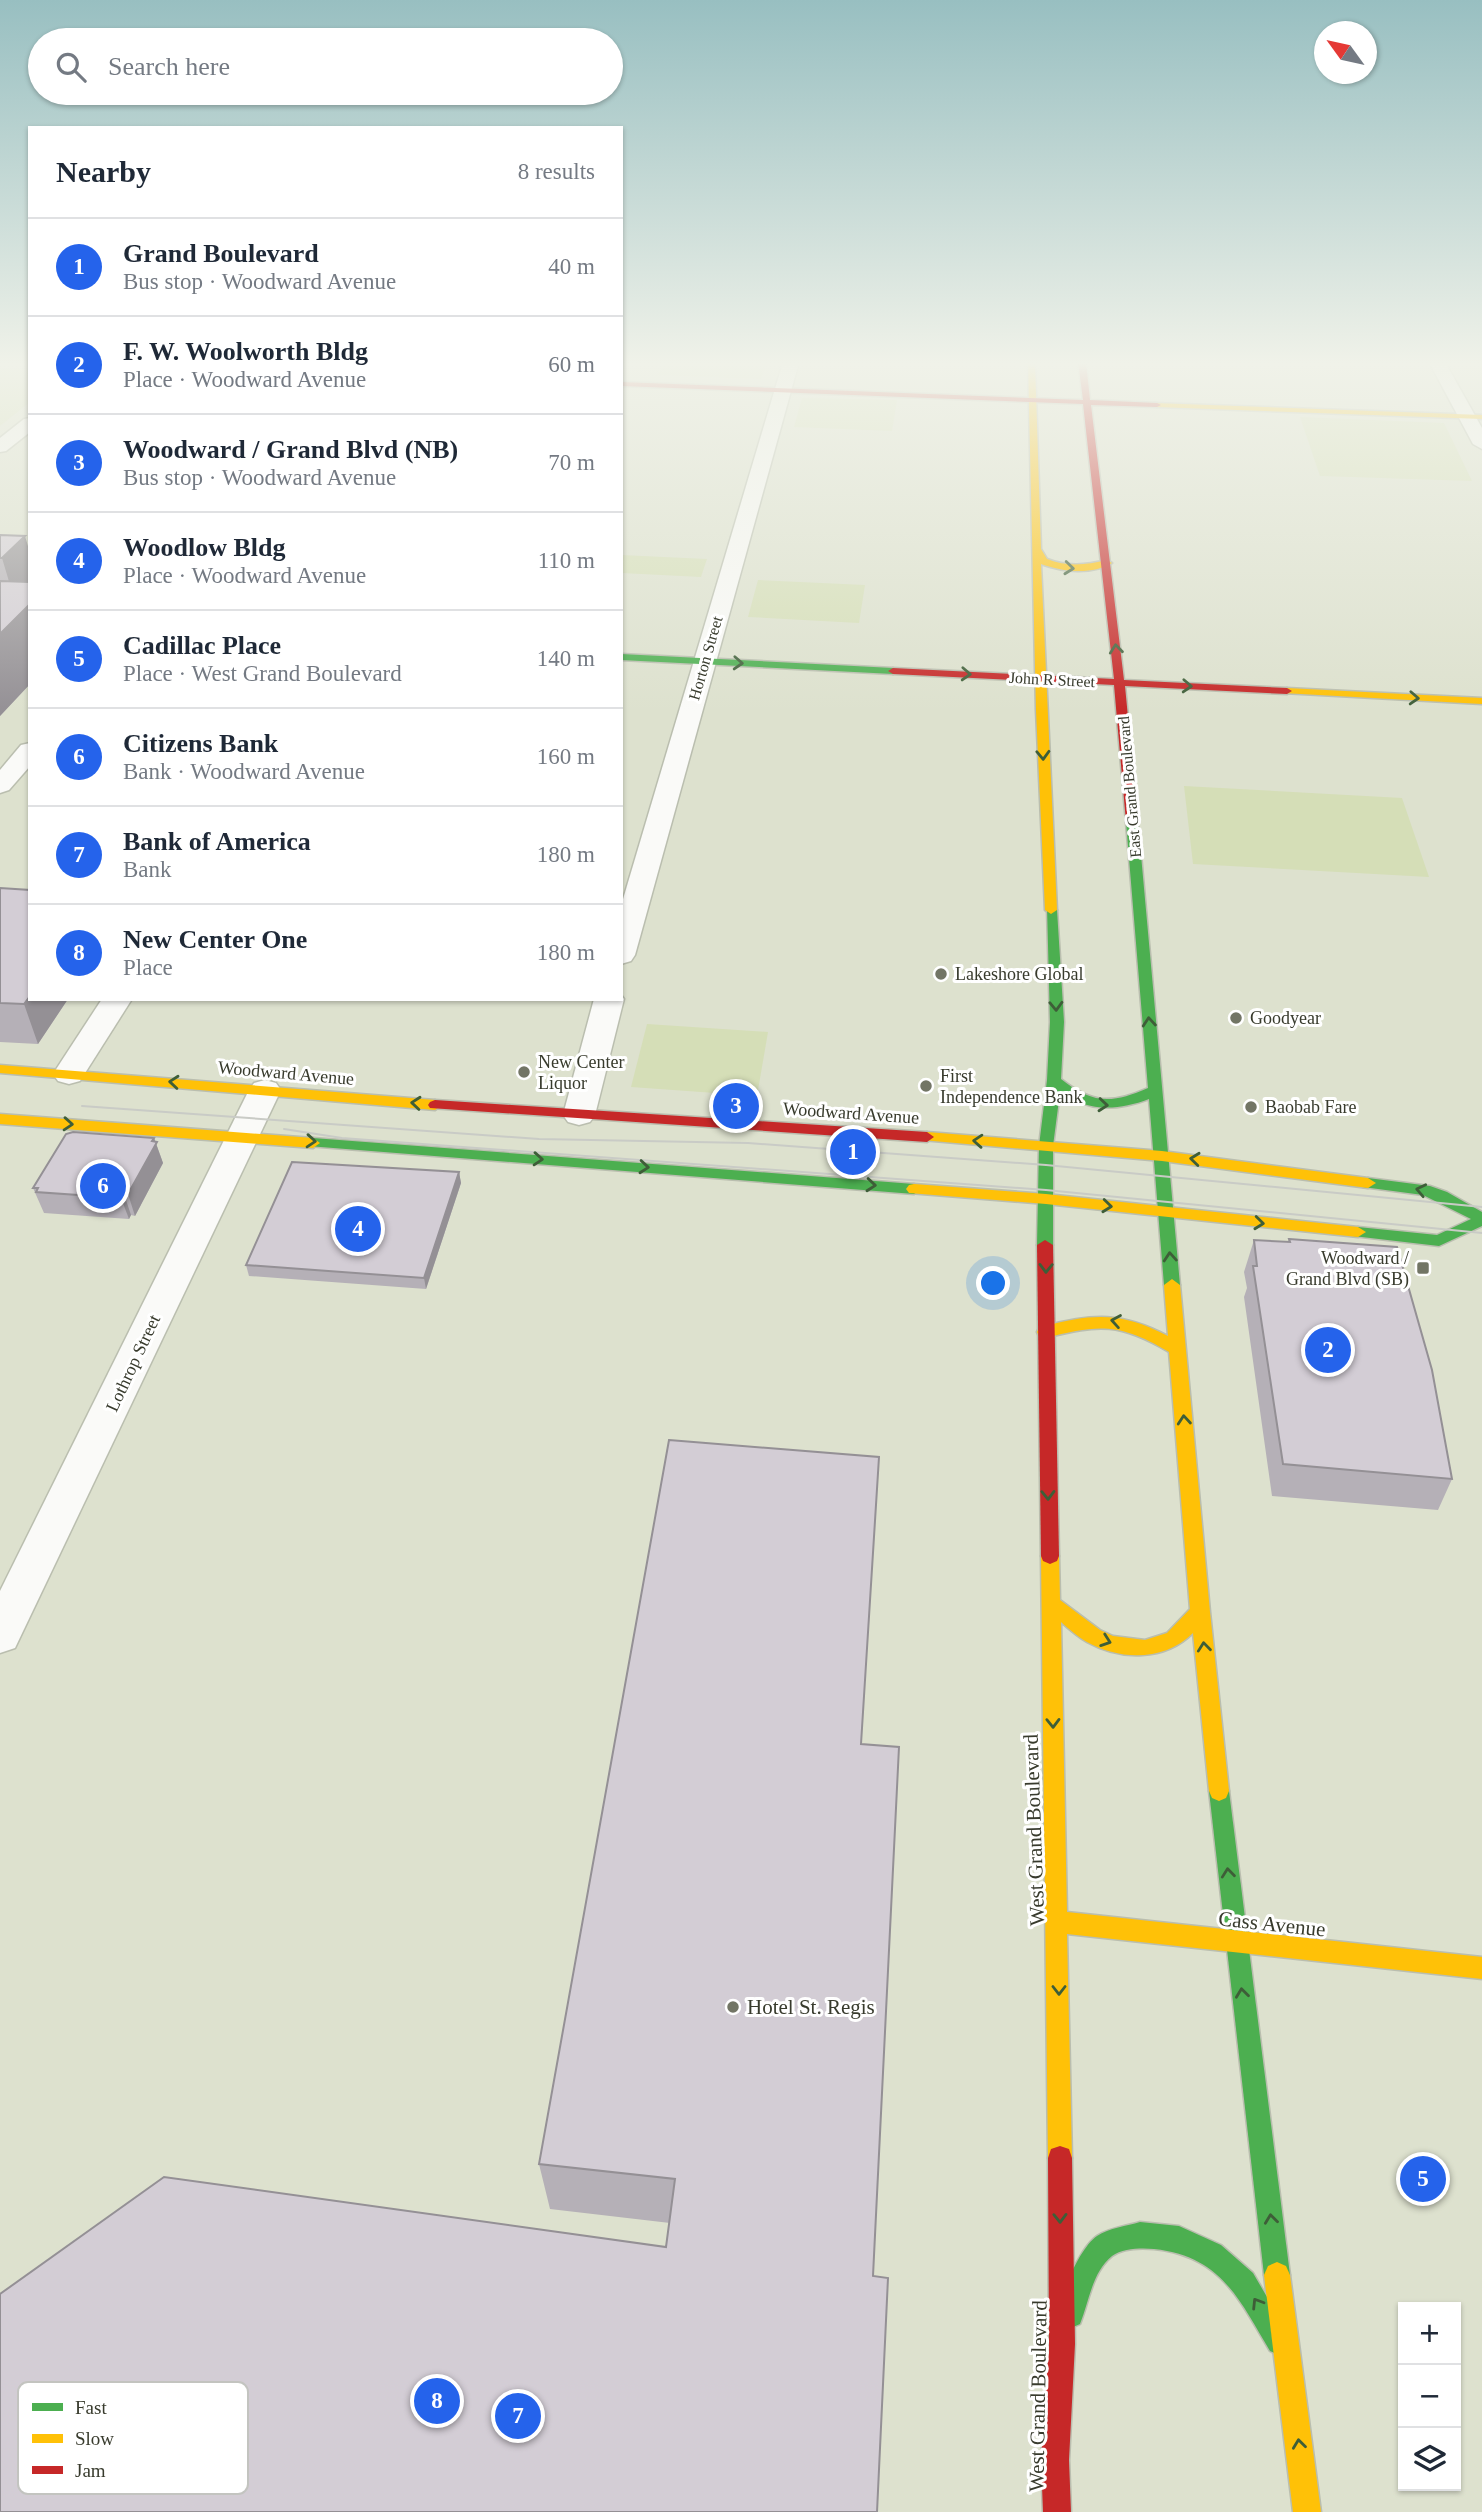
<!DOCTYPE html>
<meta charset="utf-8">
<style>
body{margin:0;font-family:Georgia,serif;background:#f6f6f7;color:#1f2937}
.controls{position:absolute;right:21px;bottom:21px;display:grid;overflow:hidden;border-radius:0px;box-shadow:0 2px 5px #0004}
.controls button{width:63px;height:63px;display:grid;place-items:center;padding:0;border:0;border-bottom:2px solid #e0e1e3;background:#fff;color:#1f2937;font:35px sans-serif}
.compass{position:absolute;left:1314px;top:21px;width:63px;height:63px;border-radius:50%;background:#fff;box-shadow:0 2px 5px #0004;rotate:303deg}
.you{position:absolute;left:994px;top:1284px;width:24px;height:24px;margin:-18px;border:5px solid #fff;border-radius:50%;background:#1a73e8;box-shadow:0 0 0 10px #1a73e833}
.badge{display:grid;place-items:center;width:46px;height:46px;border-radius:50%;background:#2563eb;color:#fff;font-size:23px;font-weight:700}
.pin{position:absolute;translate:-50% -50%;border:4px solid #fff;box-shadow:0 2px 7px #0006}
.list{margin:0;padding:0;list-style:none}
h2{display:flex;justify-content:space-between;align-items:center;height:91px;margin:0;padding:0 28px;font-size:30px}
h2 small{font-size:23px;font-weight:400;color:#747a83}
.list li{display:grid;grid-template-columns:46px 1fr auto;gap:21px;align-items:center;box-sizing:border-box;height:98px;padding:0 28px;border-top:2px solid #e0e1e3}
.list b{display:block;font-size:26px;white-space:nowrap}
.list p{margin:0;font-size:23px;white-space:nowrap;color:#747a83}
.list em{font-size:23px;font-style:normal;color:#747a83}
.icon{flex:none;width:38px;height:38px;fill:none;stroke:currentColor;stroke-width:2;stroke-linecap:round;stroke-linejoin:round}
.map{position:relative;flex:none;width:1482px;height:2512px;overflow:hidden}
.search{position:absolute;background:#fff;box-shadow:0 2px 5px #0004;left:28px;top:28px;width:595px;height:77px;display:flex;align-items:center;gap:18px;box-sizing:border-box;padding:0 24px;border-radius:38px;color:#747a83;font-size:26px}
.panel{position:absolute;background:#fff;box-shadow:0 2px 5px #0004;left:28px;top:126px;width:595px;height:875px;border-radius:0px}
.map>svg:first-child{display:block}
.green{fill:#d5deb7}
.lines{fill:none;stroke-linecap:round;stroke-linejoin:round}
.street-casing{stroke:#babeaf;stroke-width:3}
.fast-casing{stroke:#babeaf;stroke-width:3}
.slow-casing{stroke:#babeaf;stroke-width:3}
.jam-casing{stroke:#babeaf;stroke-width:3}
.street{fill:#fafaf8;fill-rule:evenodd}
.fast{fill:#4caf50;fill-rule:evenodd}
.slow{fill:#ffc107;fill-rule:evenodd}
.jam{fill:#c62828;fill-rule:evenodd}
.tram{stroke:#c9cbc6;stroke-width:2}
.wall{fill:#b5b0b7}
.shaded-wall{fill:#949095}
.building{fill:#d3cdd5;stroke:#949095;stroke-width:2}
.oneway{stroke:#3e5e38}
.poi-dot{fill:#727565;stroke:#fff;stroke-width:2.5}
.labels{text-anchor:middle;stroke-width:6;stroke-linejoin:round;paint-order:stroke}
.far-street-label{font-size:16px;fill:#383b2d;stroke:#fff}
.poi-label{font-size:18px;fill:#383b2d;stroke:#fff;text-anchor:start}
.street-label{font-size:18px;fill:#383b2d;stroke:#fff}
.near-street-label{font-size:21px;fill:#383b2d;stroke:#fff}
.near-poi-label{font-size:21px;fill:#383b2d;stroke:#fff;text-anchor:start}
.key{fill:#fff;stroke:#c3c4c0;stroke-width:2}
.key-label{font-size:19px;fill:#383b2d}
</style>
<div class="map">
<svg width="1482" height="2512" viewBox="0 0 1482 2512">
<rect width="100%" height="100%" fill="#dde1ce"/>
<g class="green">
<polygon points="665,362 767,362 761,379 658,375"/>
<polygon points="0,369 30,370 30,402 0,426"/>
<polygon points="802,398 897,400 892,431 794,427"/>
<polygon points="1300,417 1444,423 1472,481 1320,476"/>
<polygon points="621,555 707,559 701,577 621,573"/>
<polygon points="758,580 865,585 859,623 748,617"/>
<polygon points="1184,786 1402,798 1429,877 1193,864"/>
<polygon points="647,1024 768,1032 757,1096 631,1087"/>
</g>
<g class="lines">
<defs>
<g id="street">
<polygon points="783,362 799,362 635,955 631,961 621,964 621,906"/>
<polygon points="1429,362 1445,362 1482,428 1482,449 1473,444"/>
<polygon points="30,418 30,432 6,451 0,452 0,438 24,419"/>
<polygon points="30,743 30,766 9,790 0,793 0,770 21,745"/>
<polygon points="621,995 624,999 595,1115 590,1122 579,1125 568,1122 563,1115 594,999 621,999"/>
<polygon points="102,999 132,999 80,1081 69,1084 58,1081 53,1074"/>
<polygon points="265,1080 276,1083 281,1090 15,1648 0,1653 0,1591 249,1090 254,1083"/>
</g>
<g id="fast">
<polygon points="621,654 893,668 898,671 893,674 621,660"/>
<path d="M 1132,819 L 1138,822 L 1180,1285 L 1172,1291 L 1164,1285 L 1149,1099 C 1117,1111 1088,1112 1060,1092 L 1053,1146 L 1053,1245 L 1045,1250 L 1037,1245 L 1039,1146 L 1047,1080 L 1050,1022 L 1047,907 L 1051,906 L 1057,910 L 1064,1022 L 1061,1079 C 1092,1104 1112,1104 1148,1088 L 1126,822 Z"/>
<polygon points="313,1138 914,1184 922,1189 914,1194 308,1146 306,1143"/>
<polygon points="1368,1178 1430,1186 1447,1192 1482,1212 1482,1226 1439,1246 1353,1236 1350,1232 1358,1227 1437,1235 1471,1219 1423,1195 1363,1187 1360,1183"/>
<polygon points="1219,1781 1226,1784 1229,1791 1290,2275 1286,2284 1277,2288 1268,2284 1264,2275 1209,1791 1212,1784"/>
<path d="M 1140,2222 L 1179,2226 L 1221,2245 L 1253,2273 L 1288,2333 L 1292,2342 L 1288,2351 L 1279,2355 L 1270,2351 C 1239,2299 1221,2256 1154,2249 C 1142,2248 1123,2248 1112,2256 C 1092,2272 1089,2302 1080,2324 L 1071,2328 L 1062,2324 C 1054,2304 1079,2248 1097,2236 C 1109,2228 1127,2226 1140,2222 Z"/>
</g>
<g id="slow">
<path d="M 1028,362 L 1035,362 L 1041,549 L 1047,559 C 1067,567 1086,565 1107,560 L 1112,563 C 1092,575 1063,572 1041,564 L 1057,910 L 1051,914 L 1045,910 L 1036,710 Z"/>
<polygon points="1154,403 1482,415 1482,419 1157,407"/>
<polygon points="1287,688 1482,698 1482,704 1283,693 1282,691"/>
<polygon points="0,1065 435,1100 442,1105 435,1110 0,1073"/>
<polygon points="0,1114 313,1138 320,1143 313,1148 0,1124"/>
<polygon points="927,1132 1162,1151 1368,1178 1376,1183 1368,1188 1162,1161 922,1140 920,1137 922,1134"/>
<polygon points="914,1184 1046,1194 1358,1227 1366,1232 1358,1237 1046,1204 909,1193 906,1189 909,1185"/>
<path d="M 1172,1279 L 1180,1285 L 1210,1612 L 1229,1791 L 1226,1798 L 1219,1801 L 1212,1798 L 1209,1791 L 1193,1633 C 1165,1661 1121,1661 1087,1642 C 1078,1637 1069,1629 1061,1622 L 1067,1912 L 1482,1957 L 1482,1979 L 1067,1934 L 1072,2158 L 1069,2167 L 1060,2170 L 1051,2167 L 1048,2158 L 1041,1556 L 1043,1551 L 1050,1548 L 1057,1551 L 1059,1556 L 1060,1600 L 1100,1630 L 1113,1636 L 1145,1640 L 1167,1633 L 1190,1609 L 1169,1352 C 1120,1323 1100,1324 1045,1338 L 1039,1336 L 1037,1332 L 1039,1328 L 1045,1326 C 1093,1313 1123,1312 1168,1336 L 1164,1285 Z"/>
<polygon points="1277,2262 1286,2266 1290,2275 1321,2512 1293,2512 1264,2275 1268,2266"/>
</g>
<g id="jam">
<polygon points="1078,362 1086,362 1090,400 1157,403 1161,405 1157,407 1091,405 1124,680 1287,688 1292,691 1287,694 1125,686 1138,822 1132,825 1126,822 1114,685 893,674 888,671 893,668 1114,679 1083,404 621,386 621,382 1083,400"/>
<polygon points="435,1100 927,1132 934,1137 927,1142 430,1108 428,1105 430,1102"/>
<polygon points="1045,1240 1053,1245 1059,1556 1057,1561 1050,1564 1043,1561 1041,1556 1037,1245"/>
<polygon points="1060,2146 1069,2149 1072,2158 1075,2344 1069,2460 1071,2512 1043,2512 1041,2460 1049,2344 1048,2158 1051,2149"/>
</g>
</defs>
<use href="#street" class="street-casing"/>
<use href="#fast" class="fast-casing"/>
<use href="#slow" class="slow-casing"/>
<use href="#jam" class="jam-casing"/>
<use href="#street" class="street"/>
<use href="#fast" class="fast"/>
<use href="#slow" class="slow"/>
<use href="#jam" class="jam"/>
<g class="tram">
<polyline points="82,1106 539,1139 748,1143 1046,1165 1482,1207"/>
<polyline points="284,1129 342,1138 1046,1190 1482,1233"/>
</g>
</g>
<g class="wall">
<polygon points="0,535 30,553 30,684 0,716"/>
<polygon points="0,888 30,999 68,999 38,1044 0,1042"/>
<polygon points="154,1138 163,1163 135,1216 131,1215 129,1219 44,1213 33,1188"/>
<polygon points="459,1172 461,1183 426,1289 249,1276 246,1265"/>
<polygon points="1289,1239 1452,1479 1438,1510 1272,1496 1244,1297 1247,1288 1244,1272 1254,1240 1288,1242"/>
<polygon points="861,1744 666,2247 670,2223 550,2209 539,2164"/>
</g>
<g class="shaded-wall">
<polygon points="25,536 30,553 30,684 0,716 0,630 19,615 2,558"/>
<polygon points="30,996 30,999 68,999 38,1044 24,1004"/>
<polygon points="154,1138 163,1163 135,1216 128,1194"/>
<polygon points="459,1172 461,1183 426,1289 424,1278"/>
<polygon points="124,1194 131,1215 129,1219 121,1198"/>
</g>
<g class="building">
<polygon points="0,535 25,536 2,558 0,558"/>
<polygon points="0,581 30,582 30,604 0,634"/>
<polygon points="0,888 30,890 30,996 24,1004 0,1003"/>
<polygon points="73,1132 154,1138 152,1141 157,1142 128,1194 124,1194 121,1198 36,1192 38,1188 33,1188 66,1134"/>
<polygon points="292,1162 459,1172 424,1278 246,1265"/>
<polygon points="1289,1239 1397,1247 1432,1370 1452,1479 1283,1464 1253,1266 1257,1266 1254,1240 1290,1242"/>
<polygon points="669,1440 879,1457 861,1744 899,1747 873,2276 888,2278 877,2512 0,2512 0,2294 164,2177 666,2247 675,2179 539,2164"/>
</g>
<defs><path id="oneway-chevron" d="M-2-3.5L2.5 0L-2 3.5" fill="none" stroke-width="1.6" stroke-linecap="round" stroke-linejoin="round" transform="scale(1.75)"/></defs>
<g class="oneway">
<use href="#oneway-chevron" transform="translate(1069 568) rotate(6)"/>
<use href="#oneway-chevron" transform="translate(1116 649) rotate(-96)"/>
<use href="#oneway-chevron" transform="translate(738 663) rotate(3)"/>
<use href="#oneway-chevron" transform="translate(966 674) rotate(3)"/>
<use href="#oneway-chevron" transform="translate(1187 686) rotate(3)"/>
<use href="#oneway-chevron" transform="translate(1414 698) rotate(3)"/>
<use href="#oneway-chevron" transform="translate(1043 755) rotate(88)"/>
<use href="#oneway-chevron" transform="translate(1056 1006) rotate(88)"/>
<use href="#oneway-chevron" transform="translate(1149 1022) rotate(-95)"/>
<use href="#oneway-chevron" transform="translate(174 1082) rotate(-175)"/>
<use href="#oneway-chevron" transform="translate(416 1103) rotate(-175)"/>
<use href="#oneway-chevron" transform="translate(1103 1105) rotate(5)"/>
<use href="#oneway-chevron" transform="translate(68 1124) rotate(4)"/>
<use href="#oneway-chevron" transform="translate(311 1141) rotate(4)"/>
<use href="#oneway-chevron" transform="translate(978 1141) rotate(-176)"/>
<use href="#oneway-chevron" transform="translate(538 1159) rotate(4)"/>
<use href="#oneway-chevron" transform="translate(1195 1159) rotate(-174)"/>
<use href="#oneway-chevron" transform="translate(644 1167) rotate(5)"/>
<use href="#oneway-chevron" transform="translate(871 1185) rotate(5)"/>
<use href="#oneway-chevron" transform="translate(1421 1190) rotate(-168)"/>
<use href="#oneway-chevron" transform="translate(1107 1206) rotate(6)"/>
<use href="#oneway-chevron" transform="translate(1259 1223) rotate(6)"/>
<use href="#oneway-chevron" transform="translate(1170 1257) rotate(-94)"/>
<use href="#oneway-chevron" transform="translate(1046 1268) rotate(91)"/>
<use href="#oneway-chevron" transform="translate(1116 1321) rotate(-170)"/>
<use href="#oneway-chevron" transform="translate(1184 1420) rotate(-95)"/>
<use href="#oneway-chevron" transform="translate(1048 1495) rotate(89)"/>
<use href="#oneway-chevron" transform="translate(1106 1641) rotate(19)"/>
<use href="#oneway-chevron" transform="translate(1204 1647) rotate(-96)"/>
<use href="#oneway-chevron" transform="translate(1053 1723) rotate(89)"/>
<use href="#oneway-chevron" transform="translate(1228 1873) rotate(-96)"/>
<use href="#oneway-chevron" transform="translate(1059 1990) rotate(90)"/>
<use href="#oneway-chevron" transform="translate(1242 1993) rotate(-97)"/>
<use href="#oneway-chevron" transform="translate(1060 2218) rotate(89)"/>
<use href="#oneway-chevron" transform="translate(1271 2219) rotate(-97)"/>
<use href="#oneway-chevron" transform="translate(1257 2303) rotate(-122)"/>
<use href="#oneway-chevron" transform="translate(1299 2444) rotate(-97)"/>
</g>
<linearGradient id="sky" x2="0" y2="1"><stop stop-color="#98bfc1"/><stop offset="0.51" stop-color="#f0f2e9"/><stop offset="1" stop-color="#f0f2e9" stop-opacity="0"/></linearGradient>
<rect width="1482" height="713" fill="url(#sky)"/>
<g class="poi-dot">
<circle cx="941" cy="974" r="7"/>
<circle cx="1236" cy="1018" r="7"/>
<circle cx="524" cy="1072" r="7"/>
<circle cx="926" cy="1086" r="7"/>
<circle cx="1251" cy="1107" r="7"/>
<rect x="1416" y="1261" width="14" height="14" rx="3.5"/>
<circle cx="733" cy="2007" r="7"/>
</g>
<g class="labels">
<g class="far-street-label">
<text transform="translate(705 658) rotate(-74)" y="6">Horton Street</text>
<text transform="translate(1052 679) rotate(3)" y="6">John R Street</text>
<text transform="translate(1129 787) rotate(-95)" y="6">East Grand Boulevard</text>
</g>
<g class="poi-label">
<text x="955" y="980">Lakeshore Global</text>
<text x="1250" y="1024">Goodyear</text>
<text x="538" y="1068">New Center<tspan x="538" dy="21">Liquor</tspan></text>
<text x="940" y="1082">First<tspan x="940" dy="21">Independence Bank</tspan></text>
<text x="1265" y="1113">Baobab Fare</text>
<text x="1409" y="1264" text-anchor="end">Woodward /<tspan x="1409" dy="21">Grand Blvd (SB)</tspan></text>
</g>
<g class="street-label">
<text transform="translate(286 1073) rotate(5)" y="6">Woodward Avenue</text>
<text transform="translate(851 1113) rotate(4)" y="6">Woodward Avenue</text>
<text transform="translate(133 1363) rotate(-65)" y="6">Lothrop Street</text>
</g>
<g class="near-street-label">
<text transform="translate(1034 1830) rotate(-92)" y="7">West Grand Boulevard</text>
<text transform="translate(1272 1924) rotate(6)" y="7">Cass Avenue</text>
<text transform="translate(1038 2396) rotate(-89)" y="7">West Grand Boulevard</text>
</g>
<g class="near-poi-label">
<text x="747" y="2014">Hotel St. Regis</text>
</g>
</g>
<rect x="18" y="2382" width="230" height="112" rx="10" class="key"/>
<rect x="32" y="2403" width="31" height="8" fill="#4caf50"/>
<rect x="32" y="2434" width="31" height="9" fill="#ffc107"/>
<rect x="32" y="2466" width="31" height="8" fill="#c62828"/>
<g class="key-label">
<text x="75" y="2414">Fast</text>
<text x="75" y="2445">Slow</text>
<text x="75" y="2477">Jam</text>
</g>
</svg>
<div class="controls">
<button>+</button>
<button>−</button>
<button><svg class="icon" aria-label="layers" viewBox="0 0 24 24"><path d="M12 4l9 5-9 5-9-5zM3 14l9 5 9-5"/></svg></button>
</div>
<svg class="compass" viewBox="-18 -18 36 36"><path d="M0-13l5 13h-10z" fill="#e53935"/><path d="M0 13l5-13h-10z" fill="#747a83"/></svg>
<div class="you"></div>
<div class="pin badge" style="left:853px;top:1152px">1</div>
<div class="pin badge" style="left:1328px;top:1350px">2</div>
<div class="pin badge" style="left:736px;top:1106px">3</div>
<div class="pin badge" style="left:358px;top:1229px">4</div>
<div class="pin badge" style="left:1423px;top:2179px">5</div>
<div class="pin badge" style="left:103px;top:1186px">6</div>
<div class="pin badge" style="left:518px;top:2416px">7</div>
<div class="pin badge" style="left:437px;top:2401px">8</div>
<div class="search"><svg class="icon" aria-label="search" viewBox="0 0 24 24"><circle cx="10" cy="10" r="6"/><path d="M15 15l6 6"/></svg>Search here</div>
<section class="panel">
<h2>Nearby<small>8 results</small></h2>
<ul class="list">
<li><span class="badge">1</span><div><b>Grand Boulevard</b><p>Bus stop · Woodward Avenue</p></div><em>40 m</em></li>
<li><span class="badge">2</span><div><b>F. W. Woolworth Bldg</b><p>Place · Woodward Avenue</p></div><em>60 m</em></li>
<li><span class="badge">3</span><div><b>Woodward / Grand Blvd (NB)</b><p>Bus stop · Woodward Avenue</p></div><em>70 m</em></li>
<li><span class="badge">4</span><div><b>Woodlow Bldg</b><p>Place · Woodward Avenue</p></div><em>110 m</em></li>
<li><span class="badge">5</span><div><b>Cadillac Place</b><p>Place · West Grand Boulevard</p></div><em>140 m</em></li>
<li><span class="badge">6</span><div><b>Citizens Bank</b><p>Bank · Woodward Avenue</p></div><em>160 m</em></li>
<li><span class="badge">7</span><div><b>Bank of America</b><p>Bank</p></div><em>180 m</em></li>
<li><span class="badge">8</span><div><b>New Center One</b><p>Place</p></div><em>180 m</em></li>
</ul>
</section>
</div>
